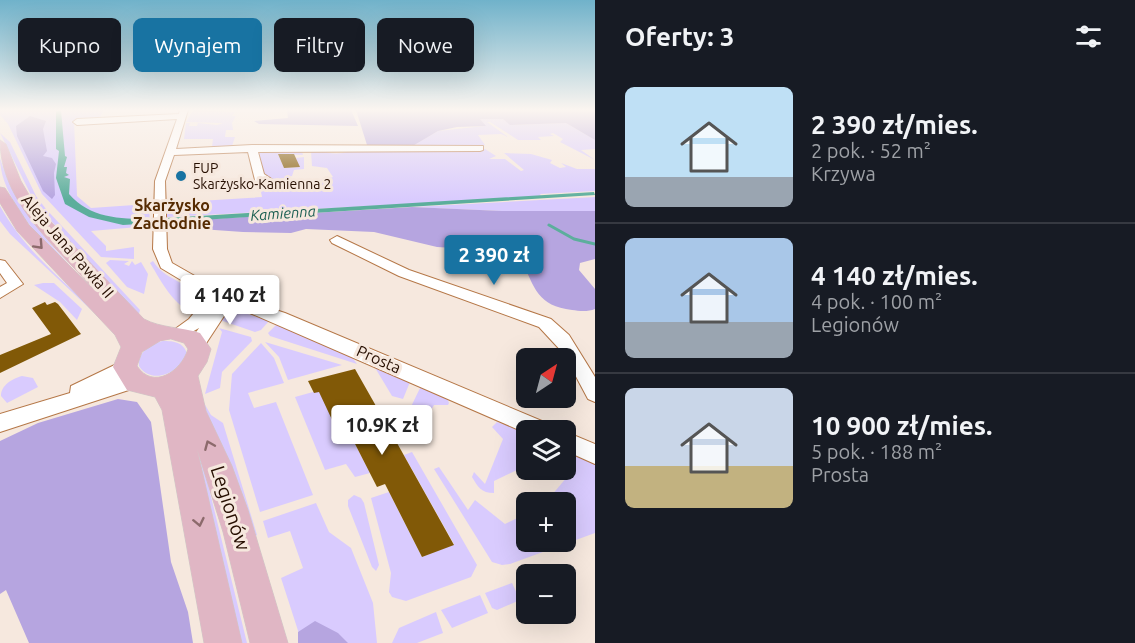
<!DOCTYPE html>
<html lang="pl">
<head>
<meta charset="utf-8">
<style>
  :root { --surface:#171b24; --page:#20242c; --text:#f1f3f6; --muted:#9ea1a6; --line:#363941; --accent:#1873a2 }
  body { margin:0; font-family:Ubuntu,sans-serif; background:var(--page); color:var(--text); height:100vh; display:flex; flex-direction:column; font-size:22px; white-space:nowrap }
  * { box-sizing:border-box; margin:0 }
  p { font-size:20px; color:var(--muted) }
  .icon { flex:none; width:33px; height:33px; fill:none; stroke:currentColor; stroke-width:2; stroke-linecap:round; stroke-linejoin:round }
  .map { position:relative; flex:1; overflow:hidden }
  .drawer { display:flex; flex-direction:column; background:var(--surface); width:540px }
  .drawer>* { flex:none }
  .banner { position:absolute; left:18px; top:18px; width:486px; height:54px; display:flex; gap:12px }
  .needle { width:39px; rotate:36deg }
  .controls { position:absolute; left:516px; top:348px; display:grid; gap:12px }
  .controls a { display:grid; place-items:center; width:60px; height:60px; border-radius:9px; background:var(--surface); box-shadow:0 6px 24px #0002; font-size:30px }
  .price { position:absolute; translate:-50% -51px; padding:0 14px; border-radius:6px; background:#fff; color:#222; font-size:20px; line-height:39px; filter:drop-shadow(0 2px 3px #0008) }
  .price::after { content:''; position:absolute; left:50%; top:36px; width:18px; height:14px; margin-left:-9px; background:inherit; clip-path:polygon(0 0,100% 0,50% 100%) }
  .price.current { background:var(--accent); color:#fff }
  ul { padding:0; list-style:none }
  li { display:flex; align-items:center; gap:18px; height:150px; padding:0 30px }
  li+li { border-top:2px solid var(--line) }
  li span { display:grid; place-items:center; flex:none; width:168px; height:120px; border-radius:9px; color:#555 }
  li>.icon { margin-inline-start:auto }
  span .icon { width:72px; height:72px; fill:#fffc; stroke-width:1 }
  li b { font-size:26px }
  h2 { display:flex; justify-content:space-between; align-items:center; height:72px; padding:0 30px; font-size:26px }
  .tag { padding:0 21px; border-radius:9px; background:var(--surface); box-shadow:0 6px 24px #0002; font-size:21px; line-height:54px }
  .tag.current { background:var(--accent); color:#fff }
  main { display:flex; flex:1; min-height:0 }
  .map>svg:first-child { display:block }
</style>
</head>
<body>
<main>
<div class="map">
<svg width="595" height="643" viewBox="0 0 595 643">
  <rect width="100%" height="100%" fill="#f6e8de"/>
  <path fill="#d9cbfe" d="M0,110H104L98,120L74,121L77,196L91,208L149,204L150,226L91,231L106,246V251L134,247V259L101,257L42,194L8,124L0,115Z
    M193,110L235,112L232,116H236L232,123L233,130H226L225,137H235L232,146L212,147L213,139H184L186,123H190L189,126H197L198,123L217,125L223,123L186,122Z
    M479,119H503L511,125L566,123L595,140V149L581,150L595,160L560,142L563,139L553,133L550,134L554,136L538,137L541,140H518L490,122H487L508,137L501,134L478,135L485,145L479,147H411L438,131L485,126Z
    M0,133L10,142L36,196L46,209L140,310L138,317L35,203Z
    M320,149C328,155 344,155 352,149H485L496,156L489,159H505L521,171L524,170L504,153L531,154L552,160L550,163L560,168L566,167L561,163L577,169H595V191L540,194L542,197L167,217V203L262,197L260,187L275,186L261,170L258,151L302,152L303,155L278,154L284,168L299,167L296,158L304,157V169L294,170L292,176L288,177L289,179L304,184L333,177L327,168L312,166L311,151Z
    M0,158C21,225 80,274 126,324C87,285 0,214 0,158Z
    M595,197V211H502L412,207Z
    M0,206C24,250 66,284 102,316V320L10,234L0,221Z
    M110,260L129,261L124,264L129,266L132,261L135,265L141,262L148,274L144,294L127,287L106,263Z
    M153,261C164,280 189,281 199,300L196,315C172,304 163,284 150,263Z
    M43,283H54L82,309L77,320L60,302L34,285Z
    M242,312L269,321L261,330L255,332L220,320L231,313Z
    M277,324L351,356L357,364L270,336L268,333Z
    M219,328L251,337L252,341L222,372L220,388L205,394L222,332Z
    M163,341C173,341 184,342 187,354C181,372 152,386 139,366C138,352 150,344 163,341Z
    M265,342L342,365L288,380L279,357Z
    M261,343L274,358L284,383L248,393L254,408L276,402L313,495L260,512L229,410L232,374Z
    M374,366L410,382L403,399L392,396Z
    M22,376L33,378L38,387L7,403L1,396C1,385 12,379 22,376Z
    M421,386L446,396L449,403L448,405H434L424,422L407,415Z
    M313,392H319L352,438L370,473L355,477L346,464L325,470L295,397Z
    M204,403L211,415L223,423L257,535L255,536L200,405Z
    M186,413L201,456L247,643H240Z
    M497,422L526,432V460L517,470L494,481V493C481,493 478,487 472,477L474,472L485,484L503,439L492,427Z
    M566,451L595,461V533L510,564L502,565L492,562L434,469L439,467L468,510L475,500L505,524L526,514V542H566V502H546L567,477L571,464L566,463Z
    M412,452L477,565L471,577L406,601L392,597L389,592L391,573L371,498L389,492L422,557L454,544L404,455Z
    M354,495L361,498L364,503L379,565L376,571L372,567L348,506V500Z
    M316,503L329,532L351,548L373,603L377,643H302L281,578L303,568L290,531L268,538L263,521Z
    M512,583L520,600L497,610L492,608L485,593Z
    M480,595L488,613L452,628L441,610Z
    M436,612L443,633L417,643H392L399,628Z"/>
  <path fill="#b6a5e0" d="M287,110H351L358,126L259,124L254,121L288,118Z
    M356,110H595V140L566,123L510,125L503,119H480L486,126L457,127L438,131L411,147L370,146L367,145Z
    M30,116L46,121L43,129L47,151L43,156L52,158L56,164L54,173L55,195L52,199L43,191L17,136L16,126Z
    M412,207L502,211H595V259L580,263L579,270L595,289V309C588,312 579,311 572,310C538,306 534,288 522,260L487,250L437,247L374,232L306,229L291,233L243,232L172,227L174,224L194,220Z
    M118,399L137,402L151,422L171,562L188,612L193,643H29L6,590L0,594V441L38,423Z
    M315,621L338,633L348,643H298V632Z"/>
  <path fill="#5cae9c" d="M56,110H61L65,156L67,157L64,167H67L66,173L69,175L64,177L70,179L69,194C90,218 119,219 150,219L594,192L595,195L123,225L89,217L65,204L56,178L59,151L56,149Z"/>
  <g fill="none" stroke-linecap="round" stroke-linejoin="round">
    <path stroke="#5cae9c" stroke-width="3" d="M549,225L574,239L595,244"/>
  </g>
  <path fill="#815907" d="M278,154H294L300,167L284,168Z
    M45,302L47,305L55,302L58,304L81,334L0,373V355L51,334L32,308Z
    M355,369L397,443L454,545L422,557L385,484L377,487L352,438L342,441L319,392L314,393L308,381Z"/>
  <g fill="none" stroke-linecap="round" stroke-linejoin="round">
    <defs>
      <path id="minor" d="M180,110H188L176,149L252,145L483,146V150L480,151L258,152L264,174L276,182L261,187L256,184L248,152L174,155L165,181L167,249L172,263L207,283L216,297L245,300L285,313L549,424L552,430H526V433L243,310L223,308L224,316L203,348H191L188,344L199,328L185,336H173L171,332L189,319L203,302L196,289L161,268L153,249L155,181L177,119L77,125L73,122L77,119L179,114Z
        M337,236L409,270L551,319L569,335L595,377V402L588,399L564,354L539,327L399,276L332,243L330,240Z
        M0,260L5,261L23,284L0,298V287L7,283L0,273Z
        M125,360L131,362L134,367L131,372L119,378L134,374L141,376L143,381L141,386L0,432V414L70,393L71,386Z
        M566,432L595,444V464L566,451Z"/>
      <path id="major" d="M0,140L6,144L21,181L35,205L144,319C161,328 181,327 200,333L211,349L207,362L198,376L206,411L232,466L248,510L288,643H250L223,532L197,449L242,643H204L162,410L155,397L127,390L113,367L121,347L115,335L17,231L0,203V187L5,188L29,225L96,292C58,248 0,203 0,140ZM171,339L184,343L188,349C181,372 153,390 137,366L142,352L160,341Z"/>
    </defs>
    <use href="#minor" stroke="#b57747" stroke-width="2"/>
    <use href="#major" stroke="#cfcac7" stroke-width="1"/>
    <use href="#minor" fill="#fff" fill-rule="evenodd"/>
    <use href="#major" fill="#e0b6c4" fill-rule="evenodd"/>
  </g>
  <defs><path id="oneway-chevron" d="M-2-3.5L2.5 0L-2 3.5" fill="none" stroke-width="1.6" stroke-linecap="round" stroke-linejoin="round" transform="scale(1.5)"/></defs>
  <g stroke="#8c6a6c">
    <use href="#oneway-chevron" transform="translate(39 245) rotate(47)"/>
    <use href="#oneway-chevron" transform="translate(209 445) rotate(-113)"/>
    <use href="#oneway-chevron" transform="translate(199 522) rotate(78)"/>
  </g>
  <linearGradient id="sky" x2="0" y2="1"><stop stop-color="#70b2ca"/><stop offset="0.55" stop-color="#fbf5f0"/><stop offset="1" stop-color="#fbf5f0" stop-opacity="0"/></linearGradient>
  <rect width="595" height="200" fill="url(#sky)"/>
  <circle fill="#1873a2" stroke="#f6e8de" stroke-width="2" cx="181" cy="176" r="6"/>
  <g text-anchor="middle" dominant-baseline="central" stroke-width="6" stroke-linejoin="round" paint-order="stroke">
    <g font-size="14" fill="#260e00" stroke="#f6e8de" text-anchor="start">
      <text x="193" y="168">FUP<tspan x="193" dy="16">Skarżysko-Kamienna 2</tspan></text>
    </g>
    <g font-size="15" font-style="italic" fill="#1e6053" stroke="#f6e8de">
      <text transform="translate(283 213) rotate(-4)">Kamienna</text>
    </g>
    <g font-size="16" font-weight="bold" fill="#562b02" stroke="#f6e8de">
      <text x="172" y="205">Skarżysko<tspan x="172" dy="18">Zachodnie</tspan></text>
    </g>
    <g font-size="16" fill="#260e00" stroke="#f6e8de">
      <text transform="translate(68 246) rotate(49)">Aleja Jana Pawła II</text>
      <text transform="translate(379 359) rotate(24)">Prosta</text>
    </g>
    <g font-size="20" fill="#260e00" stroke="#f6e8de">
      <text transform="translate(231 508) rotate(72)">Legionów</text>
    </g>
  </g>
</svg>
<div class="controls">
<a><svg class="needle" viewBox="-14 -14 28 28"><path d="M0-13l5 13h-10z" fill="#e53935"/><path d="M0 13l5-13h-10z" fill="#9ea1a6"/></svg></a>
<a><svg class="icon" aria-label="layers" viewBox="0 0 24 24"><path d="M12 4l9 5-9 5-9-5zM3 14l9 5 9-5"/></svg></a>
<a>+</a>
<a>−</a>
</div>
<b class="price current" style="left:494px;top:286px">2 390 zł</b>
<b class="price" style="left:230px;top:326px">4 140 zł</b>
<b class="price" style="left:382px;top:456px">10.9K zł</b>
<div class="banner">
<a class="tag">Kupno</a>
<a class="tag current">Wynajem</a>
<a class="tag">Filtry</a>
<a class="tag">Nowe</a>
</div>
</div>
<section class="drawer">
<h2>Oferty: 3<svg class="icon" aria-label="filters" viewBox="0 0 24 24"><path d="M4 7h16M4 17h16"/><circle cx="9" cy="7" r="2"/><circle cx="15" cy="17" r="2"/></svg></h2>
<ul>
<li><span style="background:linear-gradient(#bfe0f5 75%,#9aa5b1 0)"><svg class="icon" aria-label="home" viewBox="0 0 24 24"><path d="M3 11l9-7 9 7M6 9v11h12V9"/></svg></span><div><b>2 390 zł/mies.</b><p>2 pok. · 52 m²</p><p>Krzywa</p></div></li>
<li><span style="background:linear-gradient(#a9c7e8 70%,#9aa5b1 0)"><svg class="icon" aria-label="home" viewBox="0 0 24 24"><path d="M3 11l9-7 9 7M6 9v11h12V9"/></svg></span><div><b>4 140 zł/mies.</b><p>4 pok. · 100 m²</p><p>Legionów</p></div></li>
<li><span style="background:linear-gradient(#c9d6e8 65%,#c2b280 0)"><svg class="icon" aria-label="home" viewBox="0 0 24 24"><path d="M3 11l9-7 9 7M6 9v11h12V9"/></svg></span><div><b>10 900 zł/mies.</b><p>5 pok. · 188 m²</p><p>Prosta</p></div></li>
</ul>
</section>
</main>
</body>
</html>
